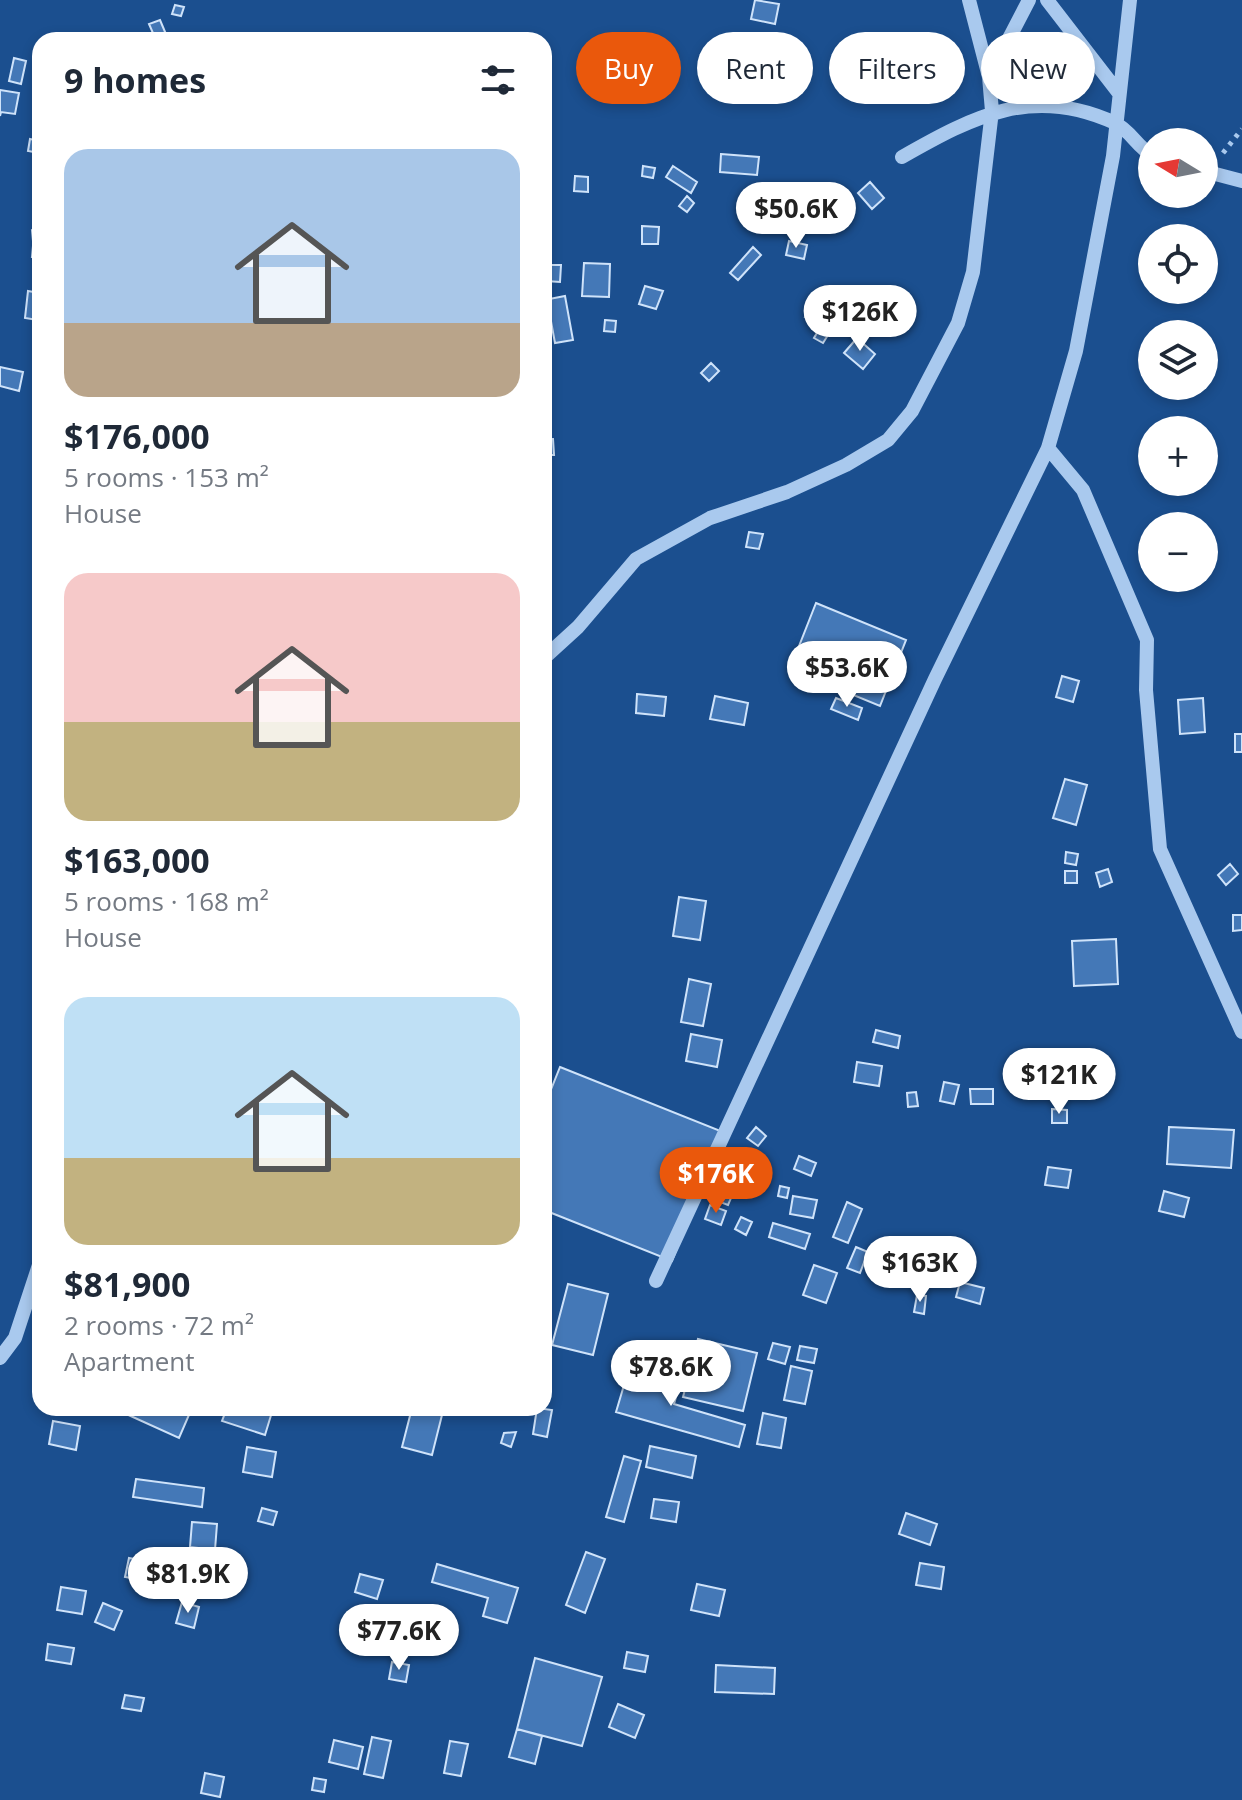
<!DOCTYPE html>
<html lang="en">
<head>
<meta charset="utf-8">
<style>
  :root { --surface:#fff; --page:#f6f6f7; --text:#1f2937; --muted:#747a83; --accent:#ea580c }
  body { margin:0; font-family:"Open Sans",sans-serif; background:var(--page); color:var(--text); height:100vh; display:flex; flex-direction:column; font-size:30px; white-space:nowrap }
  * { box-sizing:border-box; margin:0 }
  p { font-size:26px; color:var(--muted) }
  .icon { flex:none; width:44px; height:44px; fill:none; stroke:currentColor; stroke-width:2; stroke-linecap:round; stroke-linejoin:round }
  .map { position:relative; flex:1; overflow:hidden }
  .side { position:absolute; left:32px; top:32px; width:520px; height:1384px; display:flex; flex-direction:column; background:var(--surface); border-radius:24px; box-shadow:0 4px 12px #0003 }
  .side>* { flex:none }
  .guide { position:absolute; left:576px; top:32px; width:546px; height:72px; display:flex; gap:16px }
  .needle { width:52px; rotate:280deg }
  .controls { position:absolute; left:1138px; top:128px; display:grid; gap:16px }
  .controls a { display:grid; place-items:center; width:80px; height:80px; border-radius:50%; background:var(--surface); box-shadow:0 4px 12px #0003; font-size:40px }
  .price { position:absolute; translate:-50% -68px; padding:0 18px; border-radius:28px; background:#fff; color:#222; font-size:26px; line-height:52px; filter:drop-shadow(0 2px 4px #0008) }
  .price::after { content:''; position:absolute; left:50%; top:48px; width:24px; height:18px; margin-left:-12px; background:inherit; clip-path:polygon(0 0,100% 0,50% 100%) }
  .price.selected { background:var(--accent); color:#fff }
  ul { padding:0; list-style:none }
  li { display:grid; align-content:center; gap:16px; height:424px; padding:0 32px }
  li span { display:grid; place-items:center; height:248px; border-radius:24px; color:#555 }
  li>.icon { margin-inline-start:auto }
  span .icon { width:144px; height:144px; fill:#fffc; stroke-width:1 }
  li b { font-size:34px }
  h2 { display:flex; justify-content:space-between; align-items:center; height:96px; padding:0 32px; font-size:34px }
  .chip { padding:0 28px; border-radius:36px; background:var(--surface); box-shadow:0 4px 12px #0003; font-size:28px; line-height:72px }
  .chip.selected { background:var(--accent); color:#fff }
  .map>svg:first-child { display:block }
</style>
</head>
<body>
<div class="map">
<svg width="1242" height="1800" viewBox="0 0 1242 1800">
  <rect width="100%" height="100%" fill="#1b4f8f"/>
  <path fill="#4478b7" stroke="#cfe3fa" stroke-width="2" d="M755,0L779,4L775,24L751,19Z
    M175,5L184,7L181,16L172,14Z
    M160,20L168,39L165,40H156L149,24Z
    M14,58L26,61L21,84L9,81Z
    M0,90L19,93L15,114L1,112L0,116Z
    M30,139L40,141V153L28,151Z
    M721,154L759,157L757,175L720,172Z
    M643,166L655,168L653,178L642,176Z
    M673,166L697,182L691,193L666,177Z
    M575,176L588,177V192L574,191Z
    M870,182L884,198L872,209L858,193Z
    M687,196L694,203L687,212L679,206Z
    M642,226L659,227L658,244H642Z
    M40,229V241H33L32,230Z
    M789,241L807,245L804,259L786,255Z
    M33,246L40,247V257H32Z
    M753,247L761,255L738,280L730,273Z
    M584,263L610,264L609,297L582,296Z
    M547,265H561L560,282L546,281Z
    M645,286L663,291L656,309L639,304Z
    M28,291L40,293L38,320L25,318Z
    M565,296L573,340L555,343L550,316L544,317V300Z
    M812,305L824,311L817,323L805,317Z
    M826,318L835,324L823,343L814,338Z
    M605,320L616,321L615,332L604,331Z
    M857,338L875,354L863,369L844,353Z
    M711,363L719,371L709,381L701,373Z
    M0,367L23,372L19,391L0,386Z
    M544,439H553L554,455H544Z
    M749,532L763,534L759,549L746,547Z
    M816,603L906,640L880,706L790,669Z
    M1062,676L1079,681L1073,702L1056,697Z
    M637,694L666,697L664,716L636,713Z
    M715,696L748,703L744,725L710,719Z
    M836,698L862,708L858,720L831,709Z
    M1203,698L1205,732L1180,734L1178,700Z
    M1235,734H1242V752H1235Z
    M1065,779L1087,785L1076,825L1053,818Z
    M1066,852L1078,854L1076,865L1065,863Z
    M1230,864L1238,874L1226,885L1218,875Z
    M1108,869L1112,882L1100,887L1096,873Z
    M1065,871H1077V883H1065Z
    M679,897L706,901L700,940L673,936Z
    M1233,915H1242V930L1233,931Z
    M1116,939L1118,984L1074,986L1072,941Z
    M689,979L711,984L703,1026L681,1022Z
    M876,1030L900,1036L898,1048L873,1042Z
    M691,1034L722,1040L717,1067L686,1061Z
    M857,1062L882,1066L879,1086L854,1082Z
    M1040,1065L1042,1077L1021,1081L1018,1070Z
    M560,1067L723,1132L672,1261L544,1210V1107Z
    M944,1082L959,1085L954,1104L940,1101Z
    M970,1089H993V1104H971Z
    M916,1092L918,1106L908,1107L907,1093Z
    M1052,1109L1067,1110V1123H1052Z
    M756,1127L766,1136L758,1146L747,1138Z
    M1169,1127L1234,1130L1231,1168L1167,1164Z
    M799,1156L816,1163L811,1176L794,1169Z
    M1048,1167L1071,1170L1068,1188L1045,1185Z
    M724,1171L740,1177L728,1205L712,1199Z
    M780,1186L789,1188L787,1198L778,1196Z
    M1164,1191L1189,1198L1184,1217L1159,1211Z
    M793,1196L817,1200L813,1218L790,1214Z
    M847,1202L862,1209L848,1243L833,1237Z
    M710,1205L726,1211L721,1225L705,1219Z
    M741,1217L752,1222L746,1235L735,1229Z
    M773,1223L810,1234L805,1249L769,1237Z
    M856,1247L868,1252L860,1273L847,1268Z
    M918,1257L947,1264L943,1279L914,1272Z
    M814,1265L837,1273L826,1303L803,1295Z
    M960,1282L984,1288L980,1304L956,1297Z
    M568,1284L608,1294L593,1355L552,1345Z
    M917,1295L926,1296L924,1314L914,1312Z
    M698,1339L757,1353L743,1411L683,1397Z
    M773,1343L790,1347L785,1364L768,1359Z
    M800,1346L817,1349L814,1363L797,1360Z
    M630,1365L681,1380L674,1404L745,1425L739,1447L616,1412Z
    M791,1366L812,1371L805,1404L784,1400Z
    M113,1408H192L179,1438Z
    M227,1408H260L272,1412L265,1435L222,1421Z
    M412,1408L442,1415L432,1455L402,1447Z
    M537,1408L552,1410L547,1437L533,1434Z
    M763,1413L786,1418L781,1448L757,1444Z
    M53,1421L80,1426L76,1450L49,1444Z
    M516,1432L511,1447L501,1443L504,1433Z
    M650,1446L696,1456L692,1478L646,1467Z
    M247,1447L276,1452L272,1477L243,1472Z
    M624,1456L641,1461L624,1522L606,1517Z
    M136,1479L204,1488L202,1507L133,1497Z
    M654,1499L679,1502L676,1522L651,1518Z
    M262,1508L277,1512L273,1525L258,1521Z
    M906,1513L937,1524L930,1545L899,1534Z
    M192,1522L217,1524L215,1550L190,1547Z
    M586,1552L605,1559L585,1613L566,1605Z
    M129,1558L152,1562L148,1581L125,1577Z
    M920,1563L944,1567L941,1589L916,1585Z
    M437,1564L518,1588L507,1623L483,1616L488,1598L432,1582Z
    M360,1574L383,1580L377,1599L355,1592Z
    M697,1584L725,1590L719,1616L691,1610Z
    M61,1587L86,1591L82,1614L57,1610Z
    M182,1602L199,1607L194,1628L176,1623Z
    M103,1603L122,1611L114,1630L95,1622Z
    M48,1644L74,1648L71,1664L46,1660Z
    M627,1652L648,1656L645,1672L624,1668Z
    M535,1658L602,1677L582,1746L517,1729Z
    M392,1662L409,1665L406,1682L389,1679Z
    M716,1665L775,1668L774,1694L715,1692Z
    M125,1695L144,1698L141,1711L122,1708Z
    M618,1704L644,1715L635,1738L609,1727Z
    M517,1729L542,1736L535,1764L509,1757Z
    M372,1737L391,1741L383,1778L364,1774Z
    M334,1740L363,1747L358,1769L329,1762Z
    M450,1741L468,1744L461,1776L444,1773Z
    M205,1773L224,1777L220,1797L201,1793Z
    M314,1778L326,1780L324,1792L312,1790Z"/>
  <g fill="none" stroke-linecap="round" stroke-linejoin="round">
    <path stroke="#a9c9ee" stroke-width="5" stroke-dasharray="4 6" stroke-linecap="butt" d="M1223,153L1242,129"/>
    <path stroke="#a9c9ee" stroke-width="14" d="M1047,0L1118,92
      M989,77L1029,0
      M902,157C974,116 1033,85 1115,123C1130,130 1138,148 1152,155
      M1204,171L1242,181
      M1048,448L1083,490L1147,640L1146,690L1160,849L1242,1032
      M544,658L578,627L636,559L710,518L787,492L846,465L888,440L912,411L958,323L973,272L992,111L989,77L969,0
      M656,1281L935,679L1048,448L1076,351L1113,156L1130,0
      M0,1358L15,1338L40,1262"/>
  </g>
</svg>
<div class="controls">
<a><svg class="needle" viewBox="-14 -14 28 28"><path d="M0-13l5 13h-10z" fill="#e53935"/><path d="M0 13l5-13h-10z" fill="#747a83"/></svg></a>
<a><svg class="icon" aria-label="locate" viewBox="0 0 24 24"><circle cx="12" cy="12" r="6"/><path d="M12 2v4M12 18v4M2 12h4M18 12h4"/></svg></a>
<a><svg class="icon" aria-label="layers" viewBox="0 0 24 24"><path d="M12 4l9 5-9 5-9-5zM3 14l9 5 9-5"/></svg></a>
<a>+</a>
<a>−</a>
</div>
<b class="price" style="left:796px;top:250px">$50.6K</b>
<b class="price" style="left:860px;top:353px">$126K</b>
<b class="price" style="left:847px;top:709px">$53.6K</b>
<b class="price" style="left:1059px;top:1116px">$121K</b>
<b class="price selected" style="left:716px;top:1215px">$176K</b>
<b class="price" style="left:920px;top:1304px">$163K</b>
<b class="price" style="left:671px;top:1408px">$78.6K</b>
<b class="price" style="left:188px;top:1615px">$81.9K</b>
<b class="price" style="left:399px;top:1672px">$77.6K</b>
<div class="guide">
<a class="chip selected">Buy</a>
<a class="chip">Rent</a>
<a class="chip">Filters</a>
<a class="chip">New</a>
</div>
<section class="side">
<h2>9 homes<svg class="icon" aria-label="filters" viewBox="0 0 24 24"><path d="M4 7h16M4 17h16"/><circle cx="9" cy="7" r="2"/><circle cx="15" cy="17" r="2"/></svg></h2>
<ul>
<li><span style="background:linear-gradient(#a9c7e8 70%,#b9a48a 0)"><svg class="icon" aria-label="home" viewBox="0 0 24 24"><path d="M3 11l9-7 9 7M6 9v11h12V9"/></svg></span><div><b>$176,000</b><p>5 rooms · 153 m²</p><p>House</p></div></li>
<li><span style="background:linear-gradient(#f6c9c9 60%,#c2b280 0)"><svg class="icon" aria-label="home" viewBox="0 0 24 24"><path d="M3 11l9-7 9 7M6 9v11h12V9"/></svg></span><div><b>$163,000</b><p>5 rooms · 168 m²</p><p>House</p></div></li>
<li><span style="background:linear-gradient(#bfe0f5 65%,#c2b280 0)"><svg class="icon" aria-label="home" viewBox="0 0 24 24"><path d="M3 11l9-7 9 7M6 9v11h12V9"/></svg></span><div><b>$81,900</b><p>2 rooms · 72 m²</p><p>Apartment</p></div></li>
</ul>
</section>
</div>
</body>
</html>
